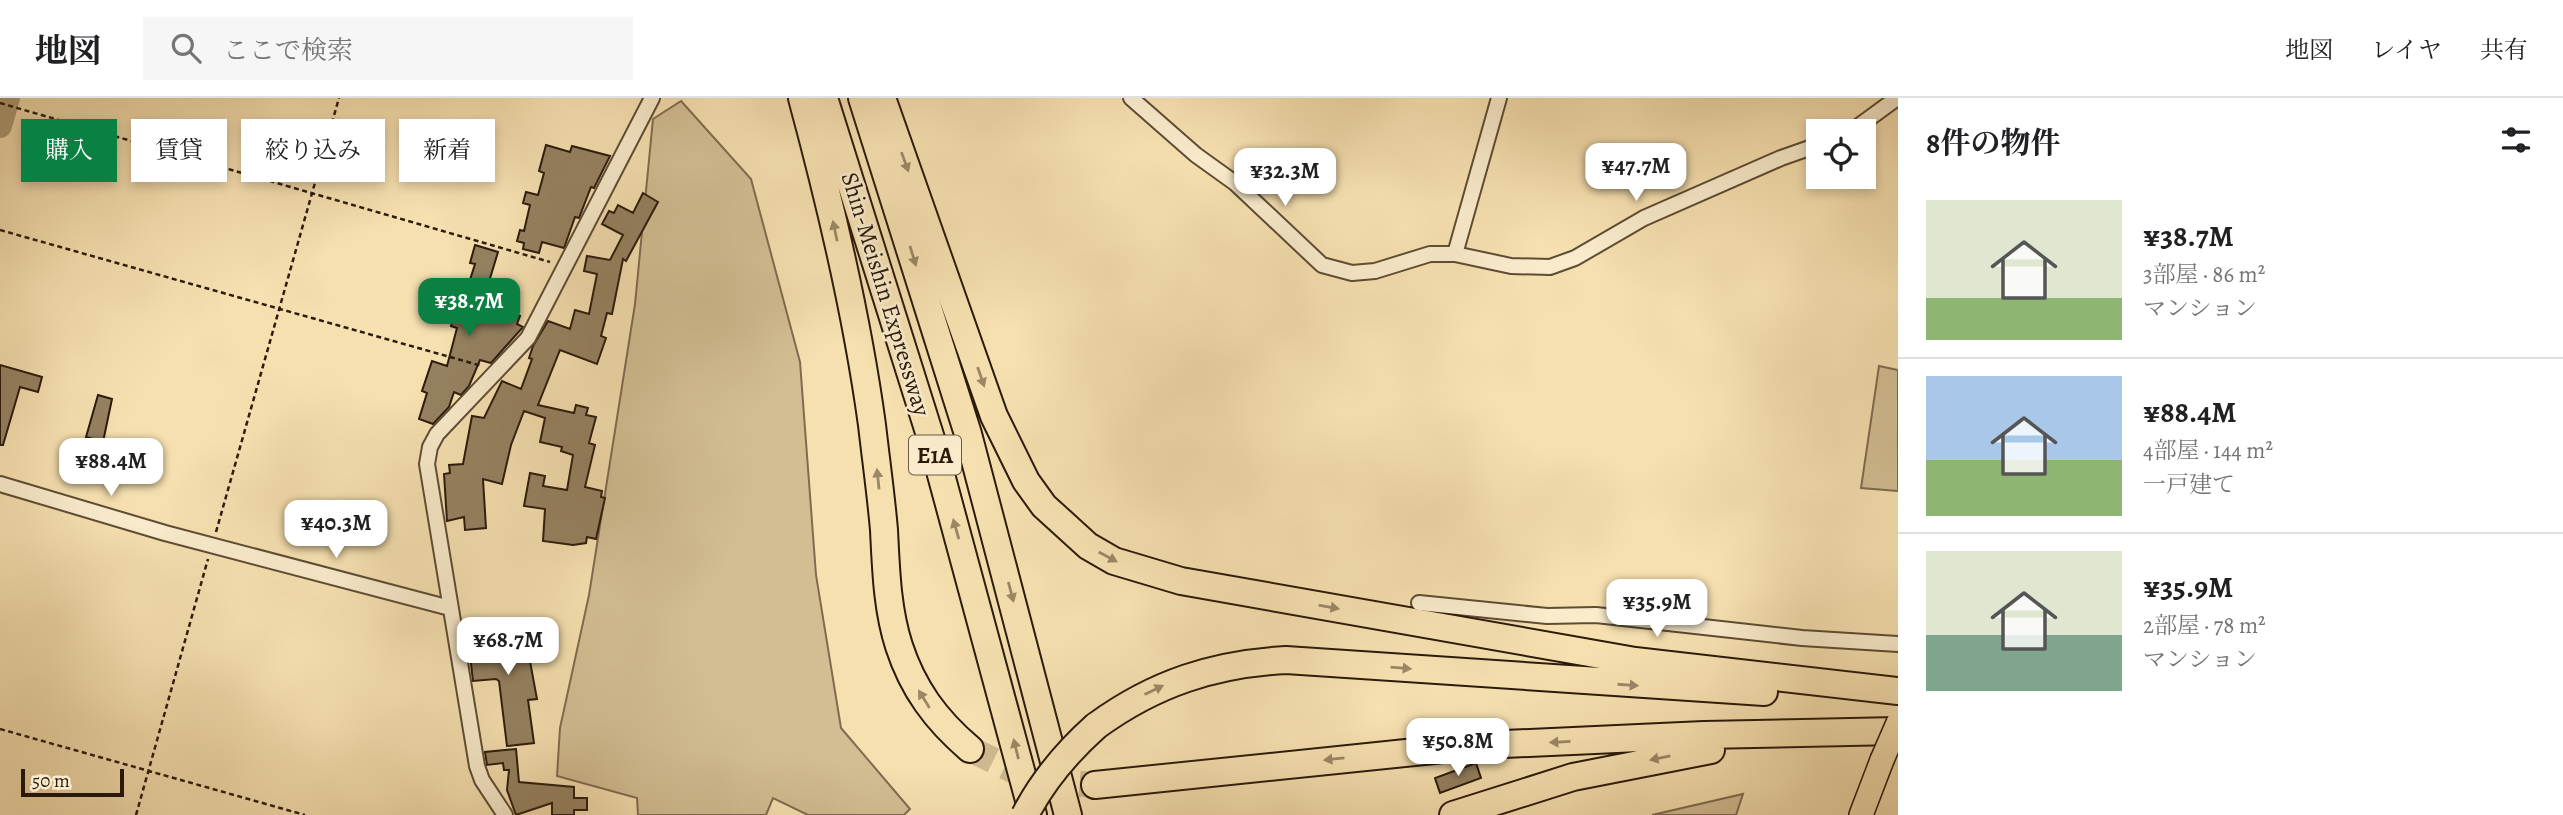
<!DOCTYPE html>
<html lang="ja">
<head>
<meta charset="utf-8">
<style>
  :root { --surface:#fff; --page:#f6f6f6; --text:#202124; --muted:#757577; --line:#e0e0e0; --accent:#0b8043 }
  body { margin:0; font-family:Alegreya,"Noto Serif JP",serif; background:var(--page); color:var(--text); height:100vh; display:flex; flex-direction:column; font-size:26px; white-space:nowrap }
  * { box-sizing:border-box; margin:0 }
  p { font-size:23px; color:var(--muted) }
  .icon { flex:none; width:38px; height:38px; fill:none; stroke:currentColor; stroke-width:2; stroke-linecap:round; stroke-linejoin:round }
  .map { position:relative; flex:1; overflow:hidden }
  .details { display:flex; flex-direction:column; background:var(--surface); width:665px }
  .details>* { flex:none }
  .guide { position:absolute; left:21px; top:21px; width:665px; height:63px; display:flex; gap:14px }
  .controls { position:absolute; left:1806px; top:21px; display:grid; gap:14px }
  .controls a { display:grid; place-items:center; width:70px; height:70px; border-radius:0px; background:var(--surface); box-shadow:0 4px 10px #0003; font-size:35px }
  .scale { position:absolute; left:21px; bottom:18px; width:103px; box-sizing:border-box; padding-left:7px; border:4px solid #2b1a0b; border-top:0; font-size:19px; line-height:24px; white-space:nowrap; color:#2b1a0b; -webkit-text-stroke:5px #f9ebcc; paint-order:stroke }
  .price { position:absolute; translate:-50% -60px; padding:0 16px; border-radius:14px; background:#fff; color:#222; font-size:23px; line-height:46px; filter:drop-shadow(0 2px 4px #0008) }
  .price::after { content:''; position:absolute; left:50%; top:42px; width:21px; height:16px; margin-left:-10px; background:inherit; clip-path:polygon(0 0,100% 0,50% 100%) }
  .price.active { background:var(--accent); color:#fff }
  ul { padding:0; list-style:none }
  li { display:flex; align-items:center; gap:21px; height:175px; padding:0 28px }
  li+li { border-top:2px solid var(--line) }
  li span { display:grid; place-items:center; flex:none; width:196px; height:140px; border-radius:0px; color:#555 }
  li>.icon { margin-inline-start:auto }
  span .icon { width:84px; height:84px; fill:#fffc; stroke-width:1 }
  li b { font-size:30px }
  h2 { display:flex; justify-content:space-between; align-items:center; height:84px; padding:0 28px; font-size:30px }
  .pill { padding:0 24px; border-radius:0px; background:var(--surface); box-shadow:0 4px 10px #0003; font-size:24px; line-height:63px }
  .pill.active { background:var(--accent); color:#fff }
  header { display:flex; align-items:center; gap:42px; box-sizing:border-box; height:98px; padding:0 35px; background:var(--surface); border-bottom:2px solid var(--line) }
  header strong { font-size:33px }
  nav { display:flex; gap:38px; margin-inline-start:auto; font-size:24px }
  .search { width:490px; height:63px; background:var(--page); display:flex; align-items:center; gap:18px; box-sizing:border-box; padding:0 24px; border-radius:0px; color:var(--muted); font-size:26px }
  main { display:flex; flex:1; min-height:0 }
  .map>svg:first-child { display:block }
</style>
</head>
<body>
<header>
<strong>地図</strong>
<div class="search"><svg class="icon" aria-label="search" viewBox="0 0 24 24"><circle cx="10" cy="10" r="6"/><path d="M15 15l6 6"/></svg>ここで検索</div>
<nav><a>地図</a><a>レイヤ</a><a>共有</a></nav>
</header>
<main>
<div class="map">
<svg width="1898" height="717" viewBox="0 0 1898 717">
  <rect width="100%" height="100%" fill="#f6e0b0"/>
  <filter id="stains"><feTurbulence type="fractalNoise" baseFrequency=".00286" numOctaves="4"/><feColorMatrix values="0 0 0 0 .2 0 0 0 0 .09 0 0 0 0 .02 0 0 0 .5 -.17"/></filter>
  <radialGradient id="worn" r=".72"><stop offset=".6" stop-color="#630" stop-opacity="0"/><stop offset="1" stop-color="#630" stop-opacity=".3"/></radialGradient>
  <path fill="#d3be94" stroke="#7f6c50" stroke-width="2" d="M681,3L751,81L800,264L816,477L841,630L910,711L904,717H808L773,700L766,717H638L637,700L557,678L560,630L589,497L635,206L653,21Z
    M1879,268L1898,272V393L1861,390Z
    M1743,696L1736,717H1652Z"/>
  <g fill="none" stroke-linecap="round" stroke-linejoin="round">
    <path stroke="#b19d78" stroke-width="24" d="M0,28L8,0"/>
  </g>
  <path fill="#958161" stroke="#2b1a0b" stroke-width="2" d="M546,47L570,54L572,48L610,58L594,90L591,89L579,120L575,119L564,150L542,144L539,155L523,151L524,145L517,143L520,132L524,133L530,107L523,105L526,94L538,97L544,75L539,73Z
    M643,95L658,104L626,163L623,161L612,216L607,215L601,238L606,240L597,266L560,252L538,307L574,315L576,307L588,310L586,317L596,319L589,345L595,347L585,389L602,393L601,399L605,400L596,441L587,439L586,445L573,447L543,443L545,411L524,408L530,375L545,378L543,388L567,392L573,357L561,353L562,349L540,344L545,320L524,313L511,347L502,386L483,381L486,430L465,432L464,419L447,423L444,376L450,375L449,367L463,366L472,318L484,320L502,283L521,291L532,261L529,260L533,248L548,223L570,231L575,212L589,216L597,176L584,173L587,158L610,162L623,137L602,126L609,113L614,115L618,107L633,115Z
    M475,147L498,154L482,207L520,218L517,226L523,229L491,265L480,262L469,288L461,297L454,294L449,309L433,326L419,321L427,295L422,293L432,263L447,268L457,230L451,228L459,200L451,197L455,184L468,188L475,166L470,165Z
    M0,267L42,279L38,294L20,289L3,347H0Z
    M98,297L112,301L103,344L86,339Z
    M508,522L510,534L524,531L537,601L528,602L534,645L507,648L499,583L496,581L473,583L470,557L485,556L480,527Z
    M516,651L519,684L574,689V700H587V712H574V717H552V705L516,717L507,692L509,672H504L503,665L487,667L485,654Z
    M1476,665L1481,680L1440,695L1435,680Z"/>
  <g fill="none" stroke-linecap="round" stroke-linejoin="round">
    <path stroke="#cdb88f" stroke-width="26" stroke-dasharray="26 13" stroke-linecap="butt" d="M970,651L1033,682L1095,687"/>
    <defs>
      <path id="street" d="M1131,0L1196,57L1235,85L1322,167L1352,175L1375,173L1430,156H1455L1511,168L1550,169L1575,160L1644,120L1781,60L1818,47
        M1852,33L1897,0
        M1455,156L1499,0
        M0,386L165,435L450,510
        M1419,505L1547,518L1596,517L1802,540L1898,546
        M505,717L482,682L477,668L427,366L430,349L437,336L528,240L652,0"/>
      <path id="primary" d="M1861,717L1882,662"/>
      <path id="highway" d="M802,0C831,107 857,217 872,327C876,362 881,397 884,432C886,471 887,511 899,548C913,591 936,622 970,651
        M824,0L933,347L1033,717
        M862,0L968,336L1068,717
        M882,0L994,318L1026,383L1044,408L1088,448L1114,463L1181,483L1635,563L1898,593
        M1096,628C1155,585 1214,566 1286,562L1764,594
        M1095,687L1483,647L1704,637L1898,633
        M1453,717L1573,679L1711,652"/>
    </defs>
    <use href="#street" stroke="#5e4c34" stroke-width="18"/>
    <use href="#primary" stroke="#2b1a0b" stroke-width="26"/>
    <use href="#highway" stroke="#2b1a0b" stroke-width="30"/>
    <path stroke="#2b1a0b" stroke-width="2.5" stroke-dasharray="5 3.5" stroke-linecap="butt" d="M0,5L550,164
      M0,132L482,268
      M216,434L339,0
      M0,631L305,717
      M136,717L208,461"/>
    <use href="#street" stroke="#f9ebcc" stroke-width="14"/>
    <use href="#primary" stroke="#f6e0b0" stroke-width="23"/>
    <use href="#highway" stroke="#f6e0b0" stroke-width="26"/>
    <defs>
      <path id="primary-bridge" d="M1882,662L1898,625"/>
      <path id="highway-bridge" d="M1025,717C1043,682 1067,654 1096,628"/>
    </defs>
    <use href="#primary-bridge" stroke="#2b1a0b" stroke-width="26" stroke-linecap="butt"/>
    <use href="#highway-bridge" stroke="#2b1a0b" stroke-width="30" stroke-linecap="butt"/>
    <use href="#primary-bridge" stroke="#f6e0b0" stroke-width="23"/>
    <use href="#highway-bridge" stroke="#f6e0b0" stroke-width="26"/>
  </g>
  <defs><path id="oneway-solid" d="M-6-.8H1V-3.2L6.5 0L1 3.2V.8H-6Z" transform="scale(1.75)"/></defs>
  <g fill="#9b8766">
    <use href="#oneway-solid" transform="translate(905 64) rotate(70)"/>
    <use href="#oneway-solid" transform="translate(835 133) rotate(-102)"/>
    <use href="#oneway-solid" transform="translate(913 158) rotate(73)"/>
    <use href="#oneway-solid" transform="translate(981 279) rotate(71)"/>
    <use href="#oneway-solid" transform="translate(878 381) rotate(-96)"/>
    <use href="#oneway-solid" transform="translate(956 431) rotate(-106)"/>
    <use href="#oneway-solid" transform="translate(1108 459) rotate(28)"/>
    <use href="#oneway-solid" transform="translate(1011 494) rotate(75)"/>
    <use href="#oneway-solid" transform="translate(1329 509) rotate(10)"/>
    <use href="#oneway-solid" transform="translate(1401 570) rotate(5)"/>
    <use href="#oneway-solid" transform="translate(1628 587) rotate(4)"/>
    <use href="#oneway-solid" transform="translate(1154 592) rotate(-26)"/>
    <use href="#oneway-solid" transform="translate(924 601) rotate(-122)"/>
    <use href="#oneway-solid" transform="translate(1560 644) rotate(177)"/>
    <use href="#oneway-solid" transform="translate(1016 651) rotate(-104)"/>
    <use href="#oneway-solid" transform="translate(1660 660) rotate(169)"/>
    <use href="#oneway-solid" transform="translate(1334 661) rotate(174)"/>
  </g>
  <g text-anchor="middle" dominant-baseline="central" stroke-width="5" stroke-linejoin="round" paint-order="stroke">
    <rect fill="#f9ebcc" stroke="#695945" stroke-width="2" x="909" y="337.5" width="52" height="39" rx="5"/>
    <g font-size="23" font-weight="bold" fill="#2b1a0b">
      <text x="935" y="357">E1A</text>
    </g>
    <g font-size="24" fill="#2b1a0b" stroke="#f9ebcc">
      <text transform="translate(886 196) rotate(73)">Shin-Meishin Expressway</text>
    </g>
  </g>
  <rect width="100%" height="100%" filter="url(#stains)"/>
  <rect width="100%" height="100%" fill="url(#worn)"/>
</svg>
<div class="controls">
<a><svg class="icon" aria-label="locate" viewBox="0 0 24 24"><circle cx="12" cy="12" r="6"/><path d="M12 2v4M12 18v4M2 12h4M18 12h4"/></svg></a>
</div>
<div class="scale">50 m</div>
<b class="price" style="left:1636px;top:105px">¥47.7M</b>
<b class="price" style="left:1285px;top:110px">¥32.3M</b>
<b class="price active" style="left:469px;top:240px">¥38.7M</b>
<b class="price" style="left:111px;top:400px">¥88.4M</b>
<b class="price" style="left:336px;top:462px">¥40.3M</b>
<b class="price" style="left:1657px;top:541px">¥35.9M</b>
<b class="price" style="left:508px;top:579px">¥68.7M</b>
<b class="price" style="left:1458px;top:680px">¥50.8M</b>
<div class="guide">
<a class="pill active">購入</a>
<a class="pill">賃貸</a>
<a class="pill">絞り込み</a>
<a class="pill">新着</a>
</div>
</div>
<section class="details">
<h2>8件の物件<svg class="icon" aria-label="filters" viewBox="0 0 24 24"><path d="M4 7h16M4 17h16"/><circle cx="9" cy="7" r="2"/><circle cx="15" cy="17" r="2"/></svg></h2>
<ul>
<li><span style="background:linear-gradient(#dfe7d0 70%,#8fb573 0)"><svg class="icon" aria-label="home" viewBox="0 0 24 24"><path d="M3 11l9-7 9 7M6 9v11h12V9"/></svg></span><div><b>¥38.7M</b><p>3部屋 · 86 m²</p><p>マンション</p></div></li>
<li><span style="background:linear-gradient(#a9c7e8 60%,#8fb573 0)"><svg class="icon" aria-label="home" viewBox="0 0 24 24"><path d="M3 11l9-7 9 7M6 9v11h12V9"/></svg></span><div><b>¥88.4M</b><p>4部屋 · 144 m²</p><p>一戸建て</p></div></li>
<li><span style="background:linear-gradient(#dfe7d0 60%,#7fa58c 0)"><svg class="icon" aria-label="home" viewBox="0 0 24 24"><path d="M3 11l9-7 9 7M6 9v11h12V9"/></svg></span><div><b>¥35.9M</b><p>2部屋 · 78 m²</p><p>マンション</p></div></li>
</ul>
</section>
</main>
</body>
</html>
